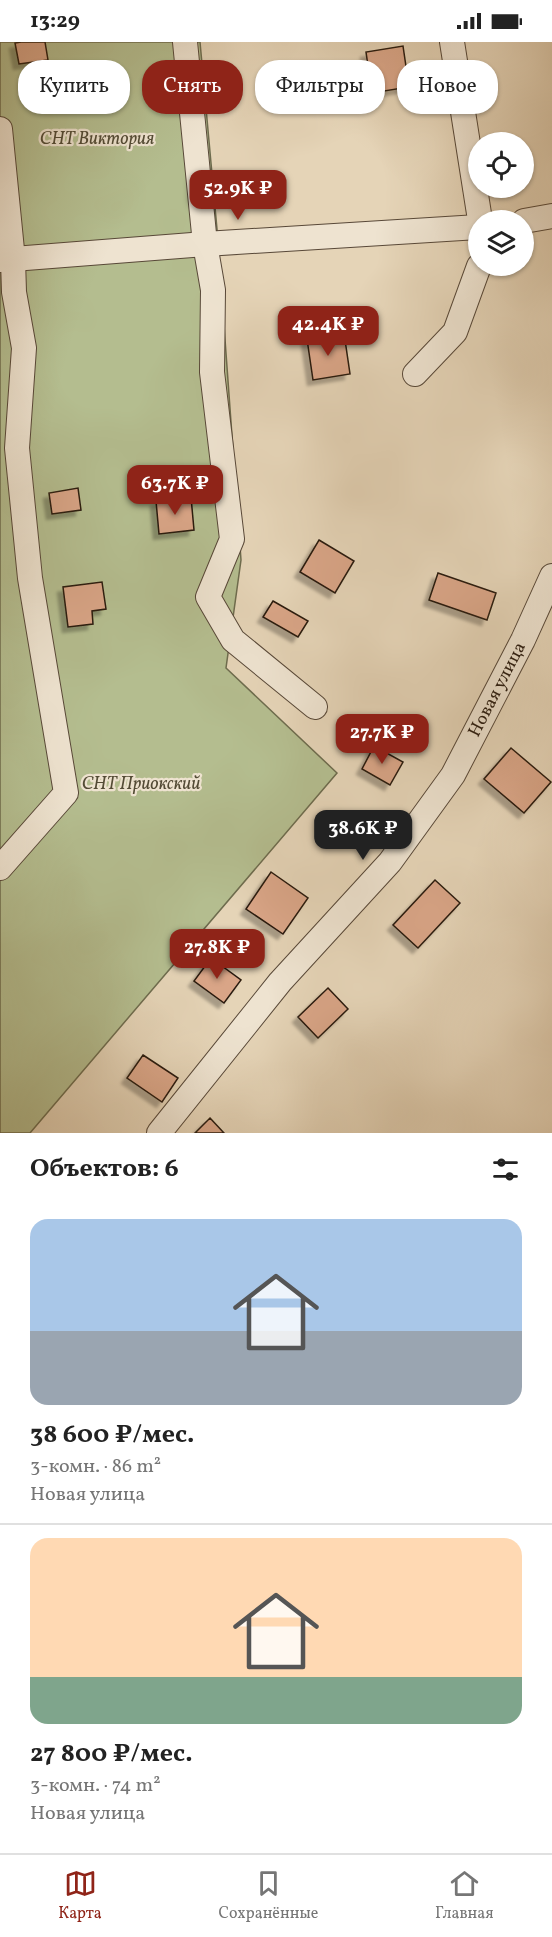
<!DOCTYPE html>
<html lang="ru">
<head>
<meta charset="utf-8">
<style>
  :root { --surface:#fff; --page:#f2f2f2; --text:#222; --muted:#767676; --line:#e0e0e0; --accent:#8f2418 }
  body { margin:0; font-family:Vollkorn,serif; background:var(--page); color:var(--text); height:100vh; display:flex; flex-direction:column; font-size:22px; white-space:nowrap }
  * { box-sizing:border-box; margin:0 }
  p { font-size:20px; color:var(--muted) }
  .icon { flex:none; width:33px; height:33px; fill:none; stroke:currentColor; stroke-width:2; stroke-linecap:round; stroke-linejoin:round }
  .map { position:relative; height:1091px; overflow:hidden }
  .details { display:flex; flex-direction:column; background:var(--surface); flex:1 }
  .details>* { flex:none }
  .top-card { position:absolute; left:18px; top:18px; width:516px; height:54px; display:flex; gap:12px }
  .tools { position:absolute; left:468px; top:90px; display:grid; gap:12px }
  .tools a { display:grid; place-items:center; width:66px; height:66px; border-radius:50%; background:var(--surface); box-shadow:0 2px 4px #0004; font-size:30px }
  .price { position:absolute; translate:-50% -51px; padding:0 14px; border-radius:12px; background:var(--accent); color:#fff; font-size:20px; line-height:39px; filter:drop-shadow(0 2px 3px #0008) }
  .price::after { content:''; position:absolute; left:50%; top:36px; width:18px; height:14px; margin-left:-9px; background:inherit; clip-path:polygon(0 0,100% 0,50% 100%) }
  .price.selected { background:#222; color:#fff }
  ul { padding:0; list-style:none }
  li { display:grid; align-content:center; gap:12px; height:318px; padding:0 30px }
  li+li { border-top:2px solid var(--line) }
  li span { display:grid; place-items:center; height:186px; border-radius:18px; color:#555 }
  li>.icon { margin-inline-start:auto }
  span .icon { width:108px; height:108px; fill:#fffc; stroke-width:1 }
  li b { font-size:26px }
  h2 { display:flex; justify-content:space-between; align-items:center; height:72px; padding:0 30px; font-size:26px }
  .chip { padding:0 21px; border-radius:24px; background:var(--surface); box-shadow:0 2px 4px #0004; font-size:21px; line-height:54px }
  .chip.selected { background:var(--accent); color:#fff }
  .status { display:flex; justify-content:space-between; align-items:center; height:42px; padding:0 30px; background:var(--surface); direction:ltr }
  .status svg { height:16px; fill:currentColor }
  .tabs { display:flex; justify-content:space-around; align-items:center; height:84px; border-top:2px solid var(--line); background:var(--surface); font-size:16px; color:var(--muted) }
  .tabs a { display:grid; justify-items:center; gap:3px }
  .tabs .selected { color:var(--accent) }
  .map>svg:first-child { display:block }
</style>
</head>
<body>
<div class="status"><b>13:29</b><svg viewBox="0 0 49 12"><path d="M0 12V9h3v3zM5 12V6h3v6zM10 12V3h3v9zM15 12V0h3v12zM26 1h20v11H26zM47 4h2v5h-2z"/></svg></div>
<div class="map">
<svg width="552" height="1091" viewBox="0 0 552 1091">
  <defs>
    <filter id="shadow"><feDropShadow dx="-5.5" dy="5.5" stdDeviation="1.5" flood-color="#0004"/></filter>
  </defs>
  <rect width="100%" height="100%" fill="#e5d4b7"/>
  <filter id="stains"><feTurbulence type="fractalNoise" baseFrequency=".00333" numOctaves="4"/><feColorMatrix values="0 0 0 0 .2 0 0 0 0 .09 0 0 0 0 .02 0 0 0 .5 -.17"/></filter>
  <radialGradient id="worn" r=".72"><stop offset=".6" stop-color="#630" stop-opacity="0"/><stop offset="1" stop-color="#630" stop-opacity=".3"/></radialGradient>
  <path fill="#b4bd8f" stroke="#6e6c4e" stroke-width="1.5" d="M0,0H200L217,187L241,518L226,626L337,731L30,1091H0Z"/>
  <path fill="#d9a587" stroke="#291a0e" stroke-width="1.5" filter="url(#shadow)" d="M21,0H45L48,18L19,22L15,1Z
    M403,4L409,45L372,51L366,10Z
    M344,291L350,332L313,338L307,297Z
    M78,446L81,468L52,472L49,451Z
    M191,455L194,488L159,492L156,459Z
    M319,498L354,519L335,551L300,530Z
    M438,531L496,551L487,578L429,558Z
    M102,540L106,567L92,569L93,582L68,585L63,545Z
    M273,559L308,579L298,595L263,575Z
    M374,704L403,720L390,743L362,727Z
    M511,706L551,740L524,771L484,737Z
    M271,830L308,856L283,892L246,867Z
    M435,838L460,861L418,906L393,883Z
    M211,916L241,938L224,961L194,939Z
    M328,946L348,967L318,996L298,975Z
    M143,1013L178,1036L162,1060L127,1036Z
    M210,1076L224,1091H195Z"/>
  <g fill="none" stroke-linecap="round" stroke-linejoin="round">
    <defs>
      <g id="minor">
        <path d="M185,0L205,202L213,248L212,330L232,497L208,555L233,598L315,665"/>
        <path d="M452,0L480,178"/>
        <path d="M0,87L13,218L14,250L24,306L17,406L30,536L66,751L0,826"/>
        <path d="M524,179L552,174"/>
        <path d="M0,218L205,202L478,185"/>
        <path d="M415,332L455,290L479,224"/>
        <path id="s1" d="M159,1091L280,940L390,820L453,733L523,598L552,534"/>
      </g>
    </defs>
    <use href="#minor" stroke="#584838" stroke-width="26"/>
    <use href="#minor" stroke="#eee3d0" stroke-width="24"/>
  </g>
  <g text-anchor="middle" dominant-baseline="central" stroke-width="4.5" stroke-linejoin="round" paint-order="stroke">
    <g font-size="18" font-style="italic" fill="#534b35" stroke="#eee3d0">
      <text x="97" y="97">СНТ Виктория</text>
      <text x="141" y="742">СНТ Приокский</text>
    </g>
    <g font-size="18" fill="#291a0e" stroke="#eee3d0">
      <text stroke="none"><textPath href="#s1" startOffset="560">Новая улица</textPath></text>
    </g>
  </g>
  <rect width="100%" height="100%" filter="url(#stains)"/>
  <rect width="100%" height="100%" fill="url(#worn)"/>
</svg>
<div class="tools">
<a><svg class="icon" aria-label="locate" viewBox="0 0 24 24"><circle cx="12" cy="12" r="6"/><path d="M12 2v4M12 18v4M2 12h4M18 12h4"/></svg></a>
<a><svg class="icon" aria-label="layers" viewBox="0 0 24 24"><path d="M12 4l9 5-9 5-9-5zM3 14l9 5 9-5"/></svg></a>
</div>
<b class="price" style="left:238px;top:179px">52.9K ₽</b>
<b class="price" style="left:328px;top:315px">42.4K ₽</b>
<b class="price" style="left:175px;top:474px">63.7K ₽</b>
<b class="price" style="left:382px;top:723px">27.7K ₽</b>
<b class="price selected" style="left:363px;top:819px">38.6K ₽</b>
<b class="price" style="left:217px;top:938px">27.8K ₽</b>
<div class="top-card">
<a class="chip">Купить</a>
<a class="chip selected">Снять</a>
<a class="chip">Фильтры</a>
<a class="chip">Новое</a>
</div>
</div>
<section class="details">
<h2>Объектов: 6<svg class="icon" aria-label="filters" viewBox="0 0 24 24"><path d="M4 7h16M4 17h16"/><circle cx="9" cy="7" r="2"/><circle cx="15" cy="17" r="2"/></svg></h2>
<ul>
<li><span style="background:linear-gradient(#a9c7e8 60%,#9aa5b1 0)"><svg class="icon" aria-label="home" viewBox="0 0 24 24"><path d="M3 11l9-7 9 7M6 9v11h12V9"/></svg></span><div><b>38 600 ₽/мес.</b><p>3-комн. · 86 m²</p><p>Новая улица</p></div></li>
<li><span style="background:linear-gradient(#ffd9b3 75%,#7fa58c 0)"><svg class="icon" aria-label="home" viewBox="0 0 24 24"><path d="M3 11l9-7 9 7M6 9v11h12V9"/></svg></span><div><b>27 800 ₽/мес.</b><p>3-комн. · 74 m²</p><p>Новая улица</p></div></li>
</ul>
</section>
<nav class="tabs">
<a class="selected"><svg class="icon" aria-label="map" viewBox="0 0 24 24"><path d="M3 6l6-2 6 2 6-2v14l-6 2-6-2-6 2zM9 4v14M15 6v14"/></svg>Карта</a>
<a><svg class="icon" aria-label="saved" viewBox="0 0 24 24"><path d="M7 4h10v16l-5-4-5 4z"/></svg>Сохранённые</a>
<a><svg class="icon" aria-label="home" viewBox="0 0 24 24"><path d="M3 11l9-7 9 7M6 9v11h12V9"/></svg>Главная</a>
</nav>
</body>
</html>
